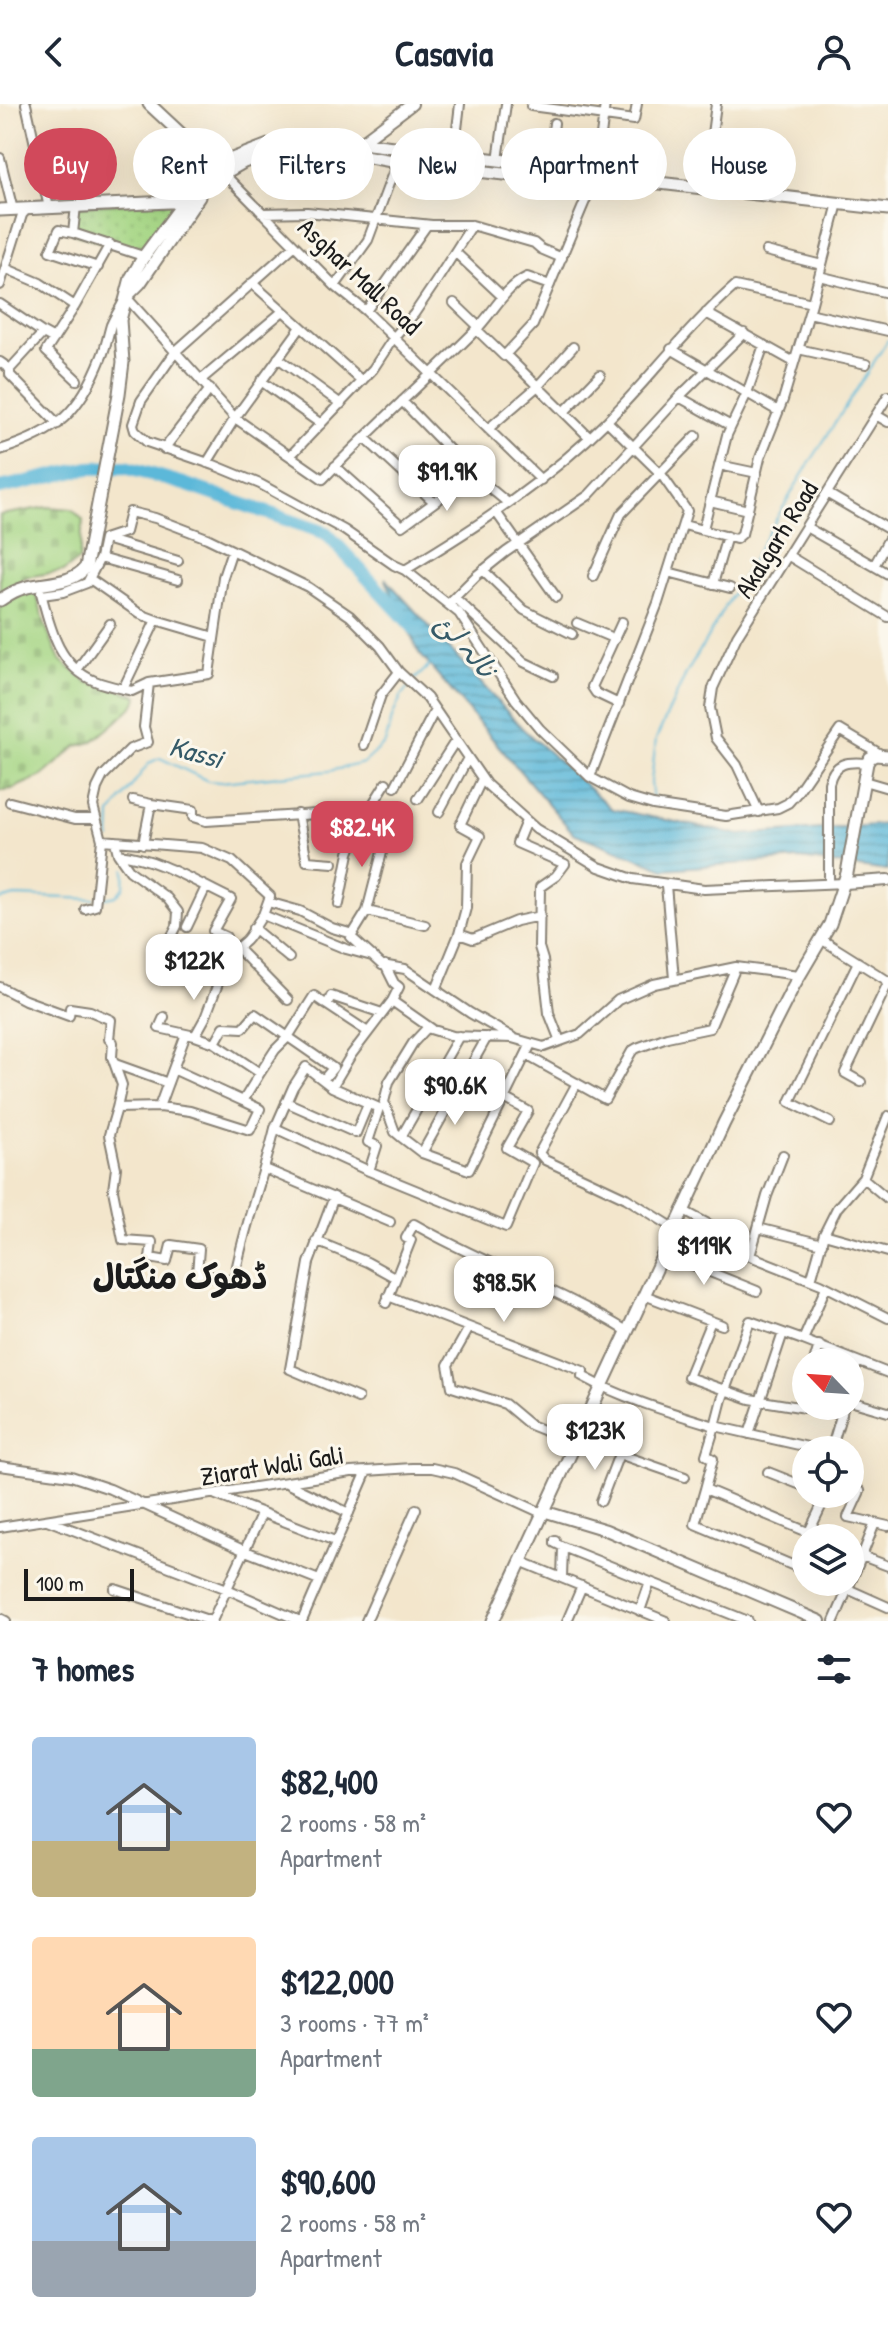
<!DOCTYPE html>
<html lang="en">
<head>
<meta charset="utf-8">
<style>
  :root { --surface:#fff; --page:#f2f2f3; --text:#1f2937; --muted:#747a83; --accent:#d1495b }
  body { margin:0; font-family:"Patrick Hand","Playpen Sans Arabic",sans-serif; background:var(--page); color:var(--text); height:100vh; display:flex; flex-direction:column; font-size:30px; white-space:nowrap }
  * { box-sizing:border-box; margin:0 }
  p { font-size:26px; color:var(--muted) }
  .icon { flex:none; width:44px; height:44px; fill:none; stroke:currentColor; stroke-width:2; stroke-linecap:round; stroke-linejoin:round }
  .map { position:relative; height:1517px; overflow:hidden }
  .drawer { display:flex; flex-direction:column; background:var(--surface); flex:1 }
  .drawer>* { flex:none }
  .guide { position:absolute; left:24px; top:24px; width:840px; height:72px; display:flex; gap:16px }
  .needle { width:52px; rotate:295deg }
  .fabs { position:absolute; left:792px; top:1244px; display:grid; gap:16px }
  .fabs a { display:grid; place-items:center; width:72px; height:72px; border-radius:50%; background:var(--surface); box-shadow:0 8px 32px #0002; font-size:40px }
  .scale { position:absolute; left:24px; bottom:20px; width:110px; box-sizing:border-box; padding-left:8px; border:4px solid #1c1c1c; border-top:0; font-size:22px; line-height:28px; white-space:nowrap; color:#1c1c1c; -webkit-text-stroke:6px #fbf7ec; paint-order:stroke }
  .price { position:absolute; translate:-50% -68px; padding:0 18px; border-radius:16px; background:#fff; color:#222; font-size:26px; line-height:52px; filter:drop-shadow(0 2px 4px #0008) }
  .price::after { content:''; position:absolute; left:50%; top:48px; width:24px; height:18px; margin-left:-12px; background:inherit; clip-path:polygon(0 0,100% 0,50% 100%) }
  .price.on { background:var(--accent); color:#fff }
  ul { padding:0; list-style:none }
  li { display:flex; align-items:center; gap:24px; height:200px; padding:0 32px }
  li span { display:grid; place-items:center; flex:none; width:224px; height:160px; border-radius:8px; color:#555 }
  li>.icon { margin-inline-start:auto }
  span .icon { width:96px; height:96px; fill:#fffc; stroke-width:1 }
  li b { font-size:34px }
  h2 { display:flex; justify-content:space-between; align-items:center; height:96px; padding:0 32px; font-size:34px }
  .chip { padding:0 28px; border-radius:36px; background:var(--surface); box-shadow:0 8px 32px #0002; font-size:28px; line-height:72px }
  .chip.on { background:var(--accent); color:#fff }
  header { display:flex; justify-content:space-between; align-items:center; height:104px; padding:0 32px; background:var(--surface); font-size:36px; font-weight:700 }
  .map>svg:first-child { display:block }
</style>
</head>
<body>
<header><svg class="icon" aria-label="back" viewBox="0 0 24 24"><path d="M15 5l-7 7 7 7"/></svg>Casavia<svg class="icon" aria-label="person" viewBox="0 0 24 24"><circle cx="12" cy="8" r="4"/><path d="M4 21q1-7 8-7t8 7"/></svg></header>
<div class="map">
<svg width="888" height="1517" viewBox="0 0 888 1517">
  <defs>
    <pattern id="grass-dots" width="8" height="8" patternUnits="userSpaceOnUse" patternTransform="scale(2)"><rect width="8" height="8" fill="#a4d583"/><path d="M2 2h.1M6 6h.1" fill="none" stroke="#8db671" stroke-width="1.8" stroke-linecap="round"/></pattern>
    <pattern id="cemetery-stones" width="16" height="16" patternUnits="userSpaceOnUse" patternTransform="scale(2)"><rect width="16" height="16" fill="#a4d583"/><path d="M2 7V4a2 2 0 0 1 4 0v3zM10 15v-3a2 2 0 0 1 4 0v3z" fill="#8db671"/></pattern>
    <pattern id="water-rules" width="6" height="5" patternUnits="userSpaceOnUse" patternTransform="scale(2)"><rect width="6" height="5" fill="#5bb8d9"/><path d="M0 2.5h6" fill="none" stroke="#4a95af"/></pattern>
  </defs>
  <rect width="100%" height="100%" fill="#fbf7ec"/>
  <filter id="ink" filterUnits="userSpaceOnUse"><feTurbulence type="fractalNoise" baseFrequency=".0125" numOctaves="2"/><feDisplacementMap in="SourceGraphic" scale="16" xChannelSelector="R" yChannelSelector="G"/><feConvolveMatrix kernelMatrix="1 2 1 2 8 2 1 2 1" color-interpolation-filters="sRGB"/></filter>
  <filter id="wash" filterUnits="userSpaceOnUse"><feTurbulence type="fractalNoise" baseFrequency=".006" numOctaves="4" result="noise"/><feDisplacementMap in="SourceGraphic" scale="32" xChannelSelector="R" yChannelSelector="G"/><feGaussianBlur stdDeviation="1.8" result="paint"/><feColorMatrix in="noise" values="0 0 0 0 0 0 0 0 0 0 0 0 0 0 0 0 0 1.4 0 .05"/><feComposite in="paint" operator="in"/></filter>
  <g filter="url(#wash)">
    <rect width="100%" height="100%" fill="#f3e6cc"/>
    <path fill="url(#grass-dots)" stroke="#607850" stroke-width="2" d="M184,97L144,152L73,129L76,102Z"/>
    <path fill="url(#cemetery-stones)" stroke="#607850" stroke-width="2" d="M47,403L72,405L83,416L79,456L64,467L26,473L0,491V411Z
      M35,485L45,521L60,556L87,578L114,584L138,592L134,601L116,618L92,638L77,642L42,672L12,685L0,687V500Z"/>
    <path fill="url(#water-rules)" stroke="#3c6a7a" stroke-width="2" d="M385,474L523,625L612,705L740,731L888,720V767L800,755L664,765L573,729L419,549Z"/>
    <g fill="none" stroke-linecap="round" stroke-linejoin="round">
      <path stroke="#5bb8d9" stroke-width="2" d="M414,576L430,561
        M653,699L651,678L656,635L685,572L802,371L888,236
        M110,735L111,710L149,659L160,654L208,677L221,678L329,667L364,659L385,639L393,611L401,593L410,581
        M101,795L116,792L124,783L125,765
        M0,796L15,792L94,795"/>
      <path stroke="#5bb8d9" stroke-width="14" d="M0,384L89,364L125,363L184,380L326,429L416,526"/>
    </g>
  </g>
  <g filter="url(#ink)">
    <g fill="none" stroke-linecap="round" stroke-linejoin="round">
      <defs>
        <path id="minor" d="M26,0L49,104
          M531,2L634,16L637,0
          M454,50L460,0
          M0,54L13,106
          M498,56L506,0
          M548,66L554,19
          M223,69L335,182L366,207L541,376
          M705,83L716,0
          M76,102L73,129L146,153
          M262,109L307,108L432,121H472L534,139L541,145L562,154
          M73,129L59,126L50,147L98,163
          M294,142L176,247L141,297L133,320L135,327L147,338L214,361L260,380L344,426L394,461L405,466L459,509L516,596L540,625L590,673L629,694L653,701L726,712L778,704L788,699L796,690L840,626L882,651
          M766,147L822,161
          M456,149L503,193
          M7,165L40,179L75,202
          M819,172L888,189
          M252,179L362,277
          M0,181L22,111L27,105
          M335,182L368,136L397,58
          M454,199L479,223
          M0,200L43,229
          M366,207L427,121
          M706,209L794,258
          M809,209L888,227
          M477,226L504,252L533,221L596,71L605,0
          M671,245L778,307
          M798,245L866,260
          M506,251L589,333
          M278,254L341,300
          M0,258L10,265V271L58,320
          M10,265L43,229L54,235
          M202,275L283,207
          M77,276L46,247L75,202L110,140
          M261,277L321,320
          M679,293L731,322
          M402,297L473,370L508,399
          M564,308L600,271
          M876,311L888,318
          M488,325L538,282L573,243
          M365,334L434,398
          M164,345L210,285
          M0,346C58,328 80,308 102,252C106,242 108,231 111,221C115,212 121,203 126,193L235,314L323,375C372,324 425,277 475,227C493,209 504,184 527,173L550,181
          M291,351L373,265L394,233L414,210L437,176L472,121
          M207,359L235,314L301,223
          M719,361L757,369
          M335,362L402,422L473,370
          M828,390L888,425
          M710,397L748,406
          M496,408L556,493
          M684,421L736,435L742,430L760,354L783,296L812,199L838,99
          M806,423L888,470
          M703,425L727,331L747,289L764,241
          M105,435L178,457
          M789,452L888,513
          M100,454L178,476
          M874,462L888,436
          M405,466C477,423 548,376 608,316C651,273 688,223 735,182L812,199
          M483,466L524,506L572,530
          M668,468L730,484
          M593,472L621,410L696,332
          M90,475L140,510L156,516
          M713,480L727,432
          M41,489C50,523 58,562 95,577C107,582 120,584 132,587L149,579L209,570L223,473L232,446
          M42,491L63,488L87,479L100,454L104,435L125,428L130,408L155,414L207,434L308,483L350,512L380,542L399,568L427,594L486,680L536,725L599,763L633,775L704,785L845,779
          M455,494L524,558L553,572
          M448,500L476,472L506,448L589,391L679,293L744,229
          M577,519L615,535
          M77,566L110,520
          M149,579L144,623L148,638L130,645L103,672L97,684L93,702L102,736L202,744L232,757L270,792L263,811L346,845L372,852
          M123,585L156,516L214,533
          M619,600L596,589L592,583L622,518
          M364,641L381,591L399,568
          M590,673L658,499L687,407L661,370L607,317
          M864,677L888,684
          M395,683L435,606
          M418,695L456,636
          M133,696L151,700L143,740
          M10,698L75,715H96
          M151,700L193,706V713L206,717L333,709L359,722L361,719L387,729L367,807
          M439,708L468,654
          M759,708L737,661L716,634L710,604L713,584L737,532L888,292
          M298,710L307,757L333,759
          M526,717L517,739L565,760L556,772L540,783L539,843L543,856L549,909L560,937
          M361,719L386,679
          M115,737L118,750C158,754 195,778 231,795L213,827L226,833
          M118,750L130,767L167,794L178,808L177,822L168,840L213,864C223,854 234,847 244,838C251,833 256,819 263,811
          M829,779V679C834,658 848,657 867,659
          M666,781L674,875
          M268,798L300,807L332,824L353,830
          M339,800L349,749L359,722
          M85,805L95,802L102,736
          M425,821L367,807L351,833L382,861L405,865L470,909L512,933
          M187,823L206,783
          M253,824L289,854
          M459,830L466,804L467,759L480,732L460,721L482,675
          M821,835L888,877
          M236,843L288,896
          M385,861L394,879L399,883L392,897
          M0,883L25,896L69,912L70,904L90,907L111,916L109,935L113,938L112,953L122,981L117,1004
          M436,886L459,830L473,835L516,817L540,812
          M164,913L159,924L195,932L205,914L222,869L213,864
          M368,928L327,901L331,892L382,909
          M186,930L173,965L243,997L260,969L215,939
          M195,932L215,939L224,923L243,924L255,910L333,964L323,976
          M459,932L401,1033L395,1028L384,998L389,978L413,939L427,924L453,932L512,934L544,943L580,930L618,896L654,880L736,863
          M526,951L605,995L632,947L637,944L667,933L710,924L736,863L799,871
          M115,960L168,979
          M260,969L275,946L288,933L314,892L327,901
          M861,978L845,969L888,879
          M577,979L539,1049L545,1056L626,1094L674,1124
          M332,983L351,951L392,897L432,925
          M243,997L260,1005L250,1026L190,1007L160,1003L117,1004L109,1031L116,1064L113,1086L123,1136L152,1138L150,1154L167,1157L171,1141L199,1145L197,1169L234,1177C243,1124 263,1075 275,1024
          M286,998L356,1029L368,1000
          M159,1003L173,965
          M830,1018L790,998L858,858
          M401,1033L422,1049L487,933
          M422,1049L469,1066L531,940
          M783,1051L767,1092L750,1152L821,1180L888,1214
          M265,1065L390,1118
          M369,1067L377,1042L368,1038L379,1004L332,983L306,963L293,983L275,1024L369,1067L506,1123L533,1059L507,1044L528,1007L504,994
          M863,1074L888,1095
          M334,1093L309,1159L290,1265L358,1294
          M682,1106L727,1130
          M758,1124L822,1140
          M824,1130L888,1148
          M316,1137L367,1158L396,1174
          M663,1149L757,1187
          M811,1176L824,1130L837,1104L863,1074L888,1012
          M826,1183L803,1236L888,1269
          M644,1191L722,1221
          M388,1192L583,1267L582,1272C624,1295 669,1308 715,1322L706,1351L713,1355L705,1385L822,1434
          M386,1199L411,1136L406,1134L414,1120C483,1160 559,1185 627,1227
          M711,1217L688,1273L750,1295L842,1310
          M469,1224L448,1261L452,1283L505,1300L530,1321L575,1339
          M803,1236L750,1217L722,1295L715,1322L821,1346
          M814,1258L819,1241
          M850,1282L857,1259
          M850,1297L888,1308
          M803,1304L806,1290
          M588,1312L627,1329L619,1350L685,1373
          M749,1330L783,1229
          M831,1346L844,1302
          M0,1362L71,1372L110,1385L243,1446L319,1476
          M768,1368L806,1383
          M288,1380L349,1409
          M850,1380L860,1387L848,1413L888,1422
          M705,1385L695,1420L806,1467
          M216,1391L335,1437
          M601,1397L619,1350
          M47,1416L227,1485L300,1517
          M875,1419L862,1452L888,1462
          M0,1423L351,1368L412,1364H432L454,1369L542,1409
          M809,1428L827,1390
          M555,1436V1439L563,1443L650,1478
          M520,1457L666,1517
          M562,1474L563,1443
          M832,1478L888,1503
          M115,1485L211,1517
          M640,1507L650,1478L748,1517
          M0,1514L6,1517
          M212,1517L262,1409
          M302,1517L367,1367
          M366,1517L416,1405
          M567,1517L582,1482
          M834,1517L862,1452L850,1446"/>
        <path id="tertiary" d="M356,42L412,0
          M845,779L888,776
          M543,1407L606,1426L820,1517"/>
        <path id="secondary" d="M149,0L223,69
          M223,70L244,58L268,50L296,47L348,49L397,58L504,70L526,64
          M0,106L190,97
          M127,192L140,179L199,93
          M0,496C8,491 15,486 24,484C44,478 72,481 86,463L119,290L123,258L120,216L131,174L144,152L185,97L218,64L232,55L271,40L316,37L361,39L506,57L527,64L888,105
          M493,1517L724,1019L794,881L830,820L847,769L867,659L870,654L875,651L888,652"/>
      </defs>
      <use href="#minor" stroke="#888174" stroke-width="12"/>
      <use href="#tertiary" stroke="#888174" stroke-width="14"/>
      <use href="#secondary" stroke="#888174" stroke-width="15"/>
      <use href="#minor" stroke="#fff" stroke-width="8"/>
      <use href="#tertiary" stroke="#fff" stroke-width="10"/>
      <use href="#secondary" stroke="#fff" stroke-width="11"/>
    </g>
  </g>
  <g text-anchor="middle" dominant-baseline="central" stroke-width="6" stroke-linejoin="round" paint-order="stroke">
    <g font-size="26" fill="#1c1c1c" stroke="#fbf7ec">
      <text transform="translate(360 172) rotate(43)">Asghar Mall Road</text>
      <text transform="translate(776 435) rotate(-58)">Akalgarh Road</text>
      <text transform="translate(272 1361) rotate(-9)">Ziarat Wali Gali</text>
    </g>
    <g font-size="28" font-style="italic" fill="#355a68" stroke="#fbf7ec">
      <text transform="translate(467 542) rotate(49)">نالہ لئ</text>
      <text transform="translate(196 648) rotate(15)">Kassi</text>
    </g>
    <g font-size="34" font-weight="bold" fill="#1c1c1c" stroke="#fbf7ec">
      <text x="180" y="1173">ڈھوک منگتال</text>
    </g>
  </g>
</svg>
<div class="fabs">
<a><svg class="needle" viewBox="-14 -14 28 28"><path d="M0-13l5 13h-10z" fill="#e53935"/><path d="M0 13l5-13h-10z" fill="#747a83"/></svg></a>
<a><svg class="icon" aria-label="locate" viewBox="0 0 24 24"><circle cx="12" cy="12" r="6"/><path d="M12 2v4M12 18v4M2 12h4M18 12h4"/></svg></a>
<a><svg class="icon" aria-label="layers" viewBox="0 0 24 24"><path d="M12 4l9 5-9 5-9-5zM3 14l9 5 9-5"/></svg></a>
</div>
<div class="scale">100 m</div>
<b class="price" style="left:447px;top:409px">$91.9K</b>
<b class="price on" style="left:362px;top:765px">$82.4K</b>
<b class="price" style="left:194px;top:898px">$122K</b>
<b class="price" style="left:455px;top:1023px">$90.6K</b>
<b class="price" style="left:704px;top:1183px">$119K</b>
<b class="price" style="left:504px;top:1220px">$98.5K</b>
<b class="price" style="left:595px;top:1368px">$123K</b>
<div class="guide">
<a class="chip on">Buy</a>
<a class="chip">Rent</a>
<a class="chip">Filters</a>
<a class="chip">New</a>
<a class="chip">Apartment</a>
<a class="chip">House</a>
</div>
</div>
<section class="drawer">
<h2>7 homes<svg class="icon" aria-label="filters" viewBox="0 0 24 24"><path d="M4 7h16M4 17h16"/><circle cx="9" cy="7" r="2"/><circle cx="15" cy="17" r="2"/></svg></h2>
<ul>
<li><span style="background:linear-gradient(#a9c7e8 65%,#c2b280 0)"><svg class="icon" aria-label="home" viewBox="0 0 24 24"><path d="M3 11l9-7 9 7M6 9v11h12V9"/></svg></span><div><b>$82,400</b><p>2 rooms · 58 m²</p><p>Apartment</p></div><svg class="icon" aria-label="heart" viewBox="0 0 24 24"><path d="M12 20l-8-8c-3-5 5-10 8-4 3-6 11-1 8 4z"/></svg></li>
<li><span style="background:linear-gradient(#ffd9b3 70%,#7fa58c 0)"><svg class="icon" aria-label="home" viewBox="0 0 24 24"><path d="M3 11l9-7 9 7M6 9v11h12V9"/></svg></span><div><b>$122,000</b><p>3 rooms · 77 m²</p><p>Apartment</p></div><svg class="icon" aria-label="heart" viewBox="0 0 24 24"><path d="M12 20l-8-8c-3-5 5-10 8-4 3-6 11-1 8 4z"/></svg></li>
<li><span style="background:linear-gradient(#a9c7e8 65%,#9aa5b1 0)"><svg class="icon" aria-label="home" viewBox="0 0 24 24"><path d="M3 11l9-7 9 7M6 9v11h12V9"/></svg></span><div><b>$90,600</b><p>2 rooms · 58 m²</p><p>Apartment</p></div><svg class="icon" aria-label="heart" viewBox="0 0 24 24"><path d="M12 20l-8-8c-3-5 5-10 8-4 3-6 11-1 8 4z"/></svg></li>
</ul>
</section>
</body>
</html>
